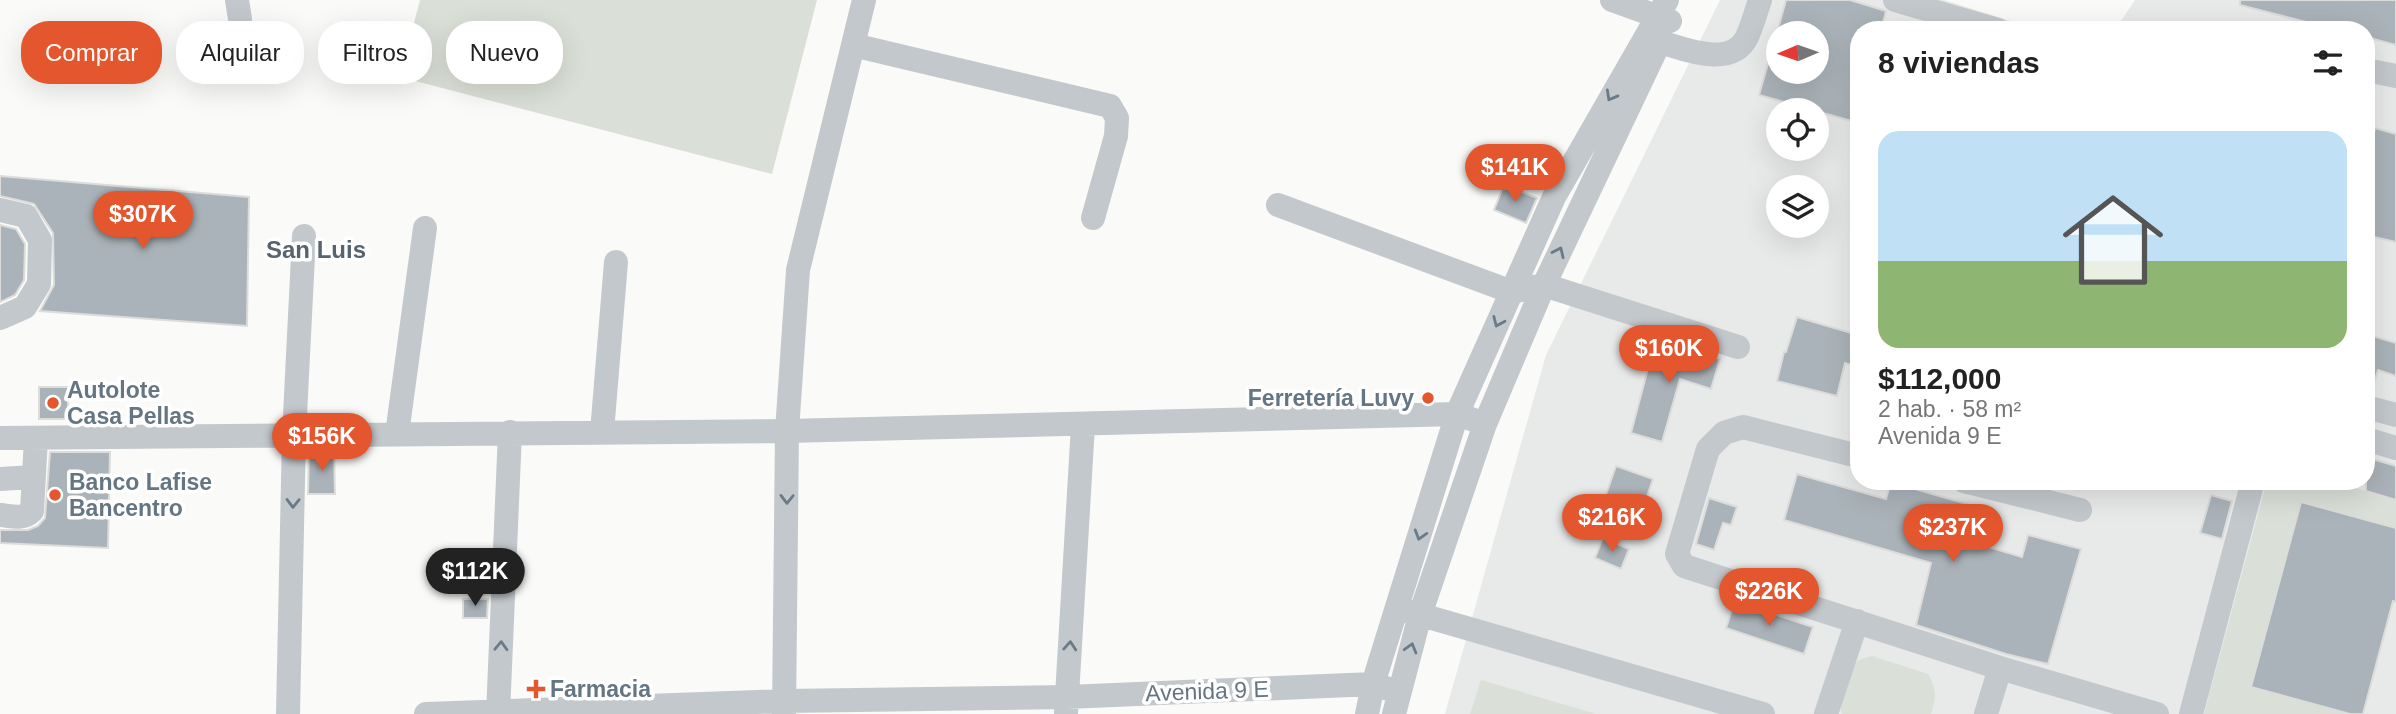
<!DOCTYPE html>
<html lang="es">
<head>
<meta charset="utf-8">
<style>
  :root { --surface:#fff; --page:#f6f6f6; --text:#222; --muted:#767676; --accent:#e4572e }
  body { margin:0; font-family:Helvetica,sans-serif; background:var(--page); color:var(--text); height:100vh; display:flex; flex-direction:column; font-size:26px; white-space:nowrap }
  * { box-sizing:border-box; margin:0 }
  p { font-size:23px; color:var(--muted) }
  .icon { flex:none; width:38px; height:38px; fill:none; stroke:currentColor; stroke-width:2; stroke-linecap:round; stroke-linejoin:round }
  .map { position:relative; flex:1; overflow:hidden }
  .details { position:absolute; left:1850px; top:21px; width:525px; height:469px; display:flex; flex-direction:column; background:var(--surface); border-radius:28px; box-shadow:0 7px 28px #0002 }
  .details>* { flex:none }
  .hud { position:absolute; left:21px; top:21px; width:665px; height:63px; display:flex; gap:14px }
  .needle { width:46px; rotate:268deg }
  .tools { position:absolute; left:1766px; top:21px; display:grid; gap:14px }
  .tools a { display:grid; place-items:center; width:63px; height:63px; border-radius:50%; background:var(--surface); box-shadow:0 7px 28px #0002; font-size:35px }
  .price { position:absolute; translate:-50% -60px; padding:0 16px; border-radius:24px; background:var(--accent); color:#fff; font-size:23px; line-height:46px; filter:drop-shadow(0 2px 4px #0008) }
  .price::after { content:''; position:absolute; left:50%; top:42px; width:21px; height:16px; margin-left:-10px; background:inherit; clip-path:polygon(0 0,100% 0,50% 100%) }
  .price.active { background:#222; color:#fff }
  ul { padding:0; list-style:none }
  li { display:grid; align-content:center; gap:14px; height:371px; padding:0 28px }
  li span { display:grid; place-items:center; height:217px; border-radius:21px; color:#555 }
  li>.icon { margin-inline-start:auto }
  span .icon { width:126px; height:126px; fill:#fffc; stroke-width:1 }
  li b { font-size:30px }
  h2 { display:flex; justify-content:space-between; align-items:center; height:84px; padding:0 28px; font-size:30px }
  .chip { padding:0 24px; border-radius:28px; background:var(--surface); box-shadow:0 7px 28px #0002; font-size:24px; line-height:63px }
  .chip.active { background:var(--accent); color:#fff }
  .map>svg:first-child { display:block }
</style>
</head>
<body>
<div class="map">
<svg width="2396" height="714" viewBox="0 0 2396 714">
  <rect width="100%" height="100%" fill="#fafaf8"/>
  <path fill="#e8e9e9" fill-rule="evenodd" d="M1720,0H1944L2040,30H1858V481H2366V30H2115L2135,0H2396V714H1445L1546,355ZM1778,33H1816V72H1778ZM1778,110H1816V149H1778ZM1778,187H1816V226H1778Z"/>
  <path fill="#dadfd7" d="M420,0H817L772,174L400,77Z
    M2267,481H2332L2396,500V528L2301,502L2251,686L2350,714H2204Z
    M1872,656L1928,674C1937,690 1936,697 1931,714H1842L1840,707L1854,663L1861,659Z
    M1481,680L1596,714H1470Z"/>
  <path fill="#aab3b9" stroke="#dcdcda" stroke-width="2" d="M1786,0H1850L1886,11L1881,30H1858V108L1855,122L1759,95L1774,43H1778V72H1816V33H1777Z
    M2240,0H2396V45L2366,37V30H2337L2240,5Z
    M2375,128L2396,134V242L2366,235V165Z
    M0,176L249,197L247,326L40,311L54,285L53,233L34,204L0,196Z
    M1504,185L1537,198L1526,223L1494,210Z
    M0,225L16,229L25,244L24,280L15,295L0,302Z
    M1797,317L1858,335V367L1845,363L1837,396L1777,381L1784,352H1786Z
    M2366,334L2396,343V376L2378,370L2371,393H2366Z
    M1656,338L1720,359L1711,389L1680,379L1662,442L1631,433Z
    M39,387H68V419H39Z
    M334,450L335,494H308L309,451Z
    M50,452H110L108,548L0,543V530H28L38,526L45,518Z
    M2366,457L2396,466V500L2366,491Z
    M1616,466L1653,479L1641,514L1623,508L1614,533L1595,526Z
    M1797,474L1886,499L1891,482L1967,504L1964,517L1979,521L1972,542L2022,557L2028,535L2081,549L2048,664L2006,654L1916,625L1931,563L1784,520Z
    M2211,495L2232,501L2222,539L2200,533Z
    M1709,498L1737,507L1731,525L1723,523L1714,550L1696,544Z
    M2301,502L2396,528V602L2393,601L2363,714H2350L2251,687Z
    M1603,538L1629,549L1621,569L1595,558Z
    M463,599H488L487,618H463Z
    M1735,601L1813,627L1804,654L1726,628Z"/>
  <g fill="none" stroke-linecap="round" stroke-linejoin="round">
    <path stroke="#c3c8cc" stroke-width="24" d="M237,0L240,19
      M1612,0L1670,21
      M1895,0L1998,30
      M1660,42C1685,49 1731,69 1747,37C1752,26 1756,12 1760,0
      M853,45L1110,106L1117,118L1116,136L1093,218
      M2366,70L2396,76
      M1278,205L1512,292L1544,285L1738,347
      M0,210L26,216L40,240L39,284L25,307L0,318
      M2366,407L2396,415
      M602,432L616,262
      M397,434L425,228
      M0,438L787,431L1457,414L1485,424
      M2366,439L2396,448
      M1858,456L1743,427L1724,433L1708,449L1677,554L1684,566L2000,668L2157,714
      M0,479L33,477
      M1964,481L2080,510
      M0,515C12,516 23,520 32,511L36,438
      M1404,610L1763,714
      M1066,713L1083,425
      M288,714L294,435L304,236
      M426,714L785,701L1067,697L1373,684L1398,692
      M498,714L510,432
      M784,714L787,431L798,270L864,0
      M1367,714L1373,684L1457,414L1554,197L1667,0
      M1394,714L1420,615L1485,424L1544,285L1661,39
      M1826,714L1857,621
      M1986,714L2000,668
      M2191,714L2253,481"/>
  </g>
  <defs><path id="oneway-chevron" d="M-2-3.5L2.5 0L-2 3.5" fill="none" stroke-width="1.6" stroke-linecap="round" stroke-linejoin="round" transform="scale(1.75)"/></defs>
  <g stroke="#6a7a87">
    <use href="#oneway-chevron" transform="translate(1611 96) rotate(119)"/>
    <use href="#oneway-chevron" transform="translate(1559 252) rotate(-65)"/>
    <use href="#oneway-chevron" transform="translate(1498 322) rotate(114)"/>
    <use href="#oneway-chevron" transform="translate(787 499) rotate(91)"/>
    <use href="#oneway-chevron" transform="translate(293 503) rotate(91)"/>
    <use href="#oneway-chevron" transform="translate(1420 535) rotate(107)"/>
    <use href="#oneway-chevron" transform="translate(501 646) rotate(-88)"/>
    <use href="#oneway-chevron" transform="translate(1070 646) rotate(-86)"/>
    <use href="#oneway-chevron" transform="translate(1411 648) rotate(-74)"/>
  </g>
  <g fill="#e4572e" stroke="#fff" stroke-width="2.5">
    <circle cx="1428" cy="398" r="7"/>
    <circle cx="53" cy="403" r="7"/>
    <circle cx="55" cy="495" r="7"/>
    <path d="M532.5 678.5h7v7h7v7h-7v7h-7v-7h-7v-7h7z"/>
  </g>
  <g text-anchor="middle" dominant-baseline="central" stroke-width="7" stroke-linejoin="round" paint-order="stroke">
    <g font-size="23" font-weight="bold" fill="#657683" stroke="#fff" text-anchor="start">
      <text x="67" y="390">Autolote<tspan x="67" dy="26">Casa Pellas</tspan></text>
      <text x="1414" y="398" text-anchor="end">Ferretería Luvy</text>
      <text x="69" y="482">Banco Lafise<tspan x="69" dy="26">Bancentro</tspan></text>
      <text x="550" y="689">Farmacia</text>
    </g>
    <g font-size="23" fill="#657683" stroke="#fff">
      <text transform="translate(1207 691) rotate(-2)">Avenida 9 E</text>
    </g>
    <g font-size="24" font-weight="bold" fill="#57646e" stroke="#fff">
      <text x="316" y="249">San Luis</text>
    </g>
  </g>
</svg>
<div class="tools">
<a><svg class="needle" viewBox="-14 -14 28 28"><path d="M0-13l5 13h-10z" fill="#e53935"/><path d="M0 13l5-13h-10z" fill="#767676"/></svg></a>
<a><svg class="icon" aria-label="locate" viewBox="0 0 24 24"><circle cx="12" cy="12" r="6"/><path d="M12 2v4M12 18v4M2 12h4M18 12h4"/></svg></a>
<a><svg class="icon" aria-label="layers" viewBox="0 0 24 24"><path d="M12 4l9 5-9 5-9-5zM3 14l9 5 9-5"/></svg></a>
</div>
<b class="price" style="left:1515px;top:204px">$141K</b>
<b class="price" style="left:143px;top:251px">$307K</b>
<b class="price" style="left:1669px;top:385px">$160K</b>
<b class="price" style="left:322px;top:473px">$156K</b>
<b class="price" style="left:1612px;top:554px">$216K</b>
<b class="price" style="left:1953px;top:564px">$237K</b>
<b class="price active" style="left:475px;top:608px">$112K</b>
<b class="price" style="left:1769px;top:628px">$226K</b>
<div class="hud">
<a class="chip active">Comprar</a>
<a class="chip">Alquilar</a>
<a class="chip">Filtros</a>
<a class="chip">Nuevo</a>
</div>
<section class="details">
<h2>8 viviendas<svg class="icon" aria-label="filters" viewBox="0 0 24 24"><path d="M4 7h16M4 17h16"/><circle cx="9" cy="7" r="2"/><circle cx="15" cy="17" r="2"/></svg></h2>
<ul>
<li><span style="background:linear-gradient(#bfe0f5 60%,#8fb573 0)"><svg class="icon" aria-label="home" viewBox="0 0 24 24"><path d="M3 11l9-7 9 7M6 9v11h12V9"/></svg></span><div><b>$112,000</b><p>2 hab. · 58 m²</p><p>Avenida 9 E</p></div></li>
</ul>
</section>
</div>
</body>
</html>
